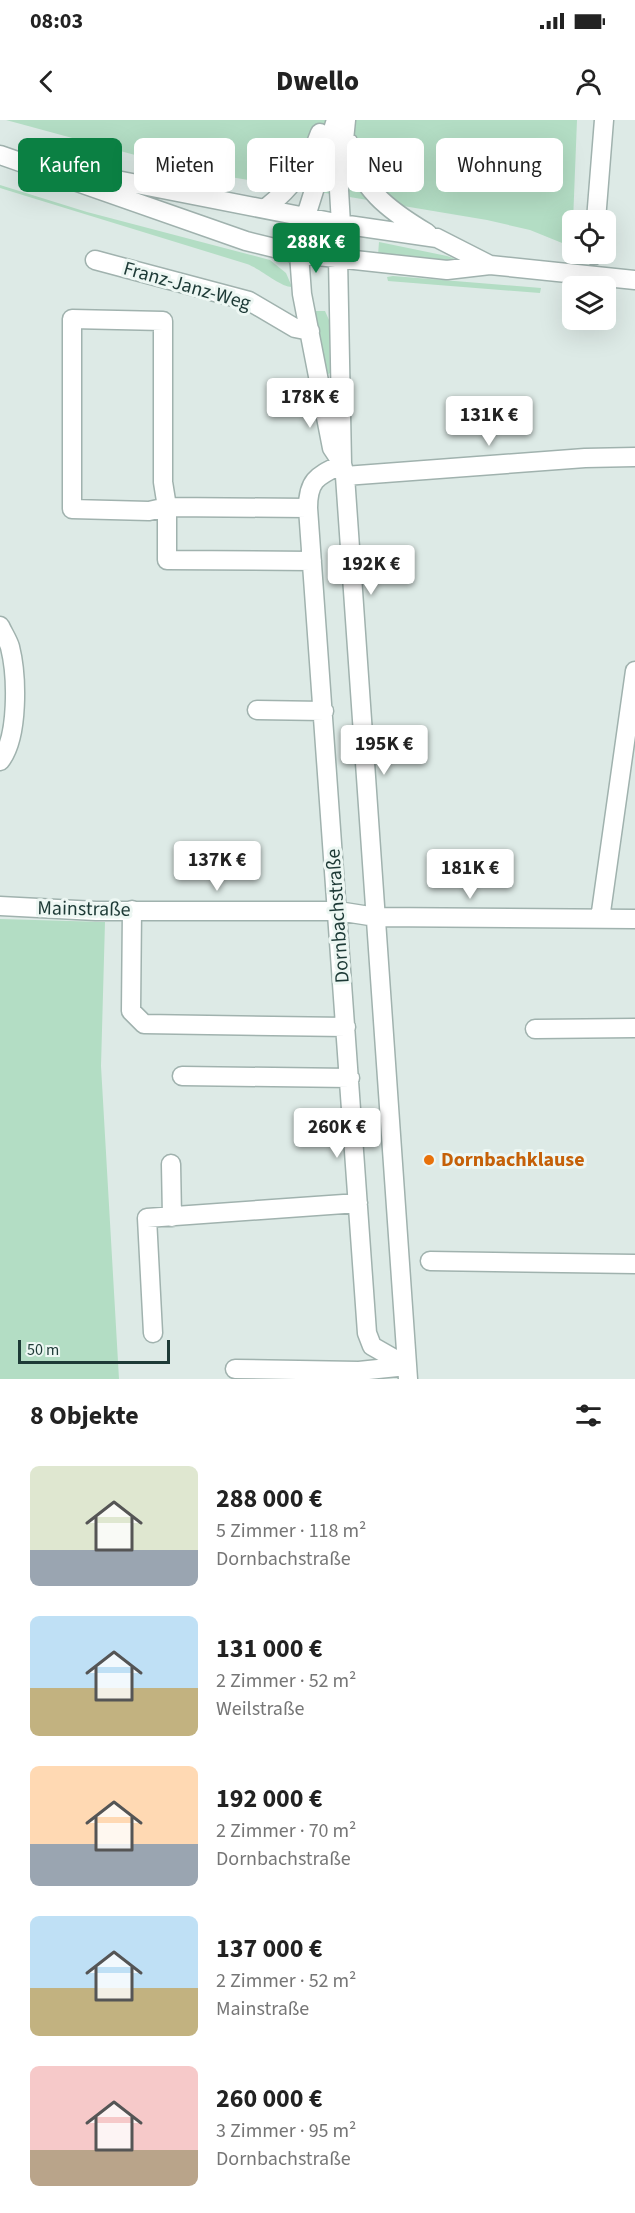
<!DOCTYPE html>
<html lang="de">
<head>
<meta charset="utf-8">
<style>
  :root { --surface:#fff; --page:#f6f6f6; --text:#222; --muted:#767676; --accent:#0b8043 }
  body { margin:0; font-family:"Source Sans 3",sans-serif; background:var(--page); color:var(--text); height:100vh; display:flex; flex-direction:column; font-size:22px; white-space:nowrap }
  * { box-sizing:border-box; margin:0 }
  p { font-size:20px; color:var(--muted) }
  .icon { flex:none; width:33px; height:33px; fill:none; stroke:currentColor; stroke-width:2; stroke-linecap:round; stroke-linejoin:round }
  .map { position:relative; height:1259px; overflow:hidden }
  .panel { display:flex; flex-direction:column; background:var(--surface); flex:1 }
  .panel>* { flex:none }
  .top-card { position:absolute; left:18px; top:18px; width:600px; height:54px; display:flex; gap:12px }
  .tools { position:absolute; left:562px; top:90px; display:grid; gap:12px }
  .tools a { display:grid; place-items:center; width:54px; height:54px; border-radius:9px; background:var(--surface); box-shadow:0 6px 24px #0002; font-size:30px }
  .scale { position:absolute; left:18px; bottom:15px; width:152px; box-sizing:border-box; padding-left:6px; border:3px solid #1d3a36; border-top:0; font-size:16px; line-height:21px; white-space:nowrap; color:#1d3a36; -webkit-text-stroke:4px #edf7f3; paint-order:stroke }
  .price { position:absolute; translate:-50% -51px; padding:0 14px; border-radius:6px; background:#fff; color:#222; font-size:20px; line-height:39px; filter:drop-shadow(0 2px 3px #0008) }
  .price::after { content:''; position:absolute; left:50%; top:36px; width:18px; height:14px; margin-left:-9px; background:inherit; clip-path:polygon(0 0,100% 0,50% 100%) }
  .price.active { background:var(--accent); color:#fff }
  ul { padding:0; list-style:none }
  li { display:flex; align-items:center; gap:18px; height:150px; padding:0 30px }
  li span { display:grid; place-items:center; flex:none; width:168px; height:120px; border-radius:9px; color:#555 }
  li>.icon { margin-inline-start:auto }
  span .icon { width:72px; height:72px; fill:#fffc; stroke-width:1 }
  li b { font-size:26px }
  h2 { display:flex; justify-content:space-between; align-items:center; height:72px; padding:0 30px; font-size:26px }
  .pill { padding:0 21px; border-radius:9px; background:var(--surface); box-shadow:0 6px 24px #0002; font-size:21px; line-height:54px }
  .pill.active { background:var(--accent); color:#fff }
  .status { display:flex; justify-content:space-between; align-items:center; height:42px; padding:0 30px; background:var(--surface); direction:ltr }
  .status svg { height:16px; fill:currentColor }
  header { display:flex; justify-content:space-between; align-items:center; height:78px; padding:0 30px; background:var(--surface); font-size:27px; font-weight:800 }
  .map>svg:first-child { display:block }
</style>
</head>
<body>
<div class="status"><b>08:03</b><svg viewBox="0 0 49 12"><path d="M0 12V9h3v3zM5 12V6h3v6zM10 12V3h3v9zM15 12V0h3v12zM26 1h20v11H26zM47 4h2v5h-2z"/></svg></div>
<header><svg class="icon" aria-label="back" viewBox="0 0 24 24"><path d="M15 5l-7 7 7 7"/></svg>Dwello<svg class="icon" aria-label="person" viewBox="0 0 24 24"><circle cx="12" cy="8" r="4"/><path d="M4 21q1-7 8-7t8 7"/></svg></header>
<div class="map">
<svg width="635" height="1259" viewBox="0 0 635 1259">
  <rect width="100%" height="100%" fill="#ddeae6"/>
  <path fill="#b3ddc4" d="M6,0H577L572,127L530,110L487,100L194,51Z
    M0,65L87,92L270,140L286,153L292,167C280,167 261,149 247,144L0,68Z
    M379,122L447,136L458,140L454,142L378,135Z
    M393,156L541,168L540,173L388,161L387,157Z
    M313,191H325L329,200L330,253L327,255Z
    M0,799L105,802L101,946L119,1259H0Z"/>
  <g fill="none" stroke-linecap="round" stroke-linejoin="round">
    <defs>
      <path id="minor" d="M336,0L306,96L299,134L302,174L332,328L338,337
        M346,0L339,70L341,104L338,138L342,344L345,356L408,1259
        M348,22C359,68 388,90 427,113
        M0,35L246,121L299,134L447,150L490,145L635,160
        M81,53L341,104L437,118L490,145
        M266,88C292,67 309,45 320,13
        M596,100L604,0
        M594,135V134
        M95,140L249,181L295,208L310,211
        M342,344C318,356 308,359 308,388L367,1213L372,1226L407,1246
        M345,356L585,338L635,337
        M308,388L167,387L163,362V201L72,199V389L149,391L167,387V440L312,441
        M0,506C3,513 8,520 10,527C17,555 19,618 0,641
        M257,590L324,591
        M0,786L96,791H338L376,797L635,799
        M132,790L131,891L144,904L346,907
        M600,799L635,551
        M535,909L635,908
        M182,956L350,958
        M171,1044L172,1097
        M430,1141L635,1144
        M153,1213L147,1098L358,1083
        M235,1249L359,1251L407,1246"/>
    </defs>
    <use href="#minor" stroke="#a0b2ae" stroke-width="21"/>
    <use href="#minor" stroke="#fff" stroke-width="18"/>
  </g>
  <circle fill="#e8710a" stroke="#edf7f3" stroke-width="2" cx="429" cy="1040" r="6"/>
  <g text-anchor="middle" dominant-baseline="central" stroke-width="6" stroke-linejoin="round" paint-order="stroke">
    <g font-size="20" fill="#1d3a36" stroke="#edf7f3">
      <text transform="translate(187 166) rotate(16)">Franz-Janz-Weg</text>
      <text transform="translate(84 789) rotate(1)">Mainstraße</text>
      <text transform="translate(338 796) rotate(-94)">Dornbachstraße</text>
    </g>
    <g font-size="20" font-weight="bold" fill="#c56008" stroke="#edf7f3" text-anchor="start">
      <text x="441" y="1040">Dornbachklause</text>
    </g>
  </g>
</svg>
<div class="tools">
<a><svg class="icon" aria-label="locate" viewBox="0 0 24 24"><circle cx="12" cy="12" r="6"/><path d="M12 2v4M12 18v4M2 12h4M18 12h4"/></svg></a>
<a><svg class="icon" aria-label="layers" viewBox="0 0 24 24"><path d="M12 4l9 5-9 5-9-5zM3 14l9 5 9-5"/></svg></a>
</div>
<div class="scale">50 m</div>
<b class="price active" style="left:316px;top:154px">288K €</b>
<b class="price" style="left:310px;top:309px">178K €</b>
<b class="price" style="left:489px;top:327px">131K €</b>
<b class="price" style="left:371px;top:476px">192K €</b>
<b class="price" style="left:384px;top:656px">195K €</b>
<b class="price" style="left:217px;top:772px">137K €</b>
<b class="price" style="left:470px;top:780px">181K €</b>
<b class="price" style="left:337px;top:1039px">260K €</b>
<div class="top-card">
<a class="pill active">Kaufen</a>
<a class="pill">Mieten</a>
<a class="pill">Filter</a>
<a class="pill">Neu</a>
<a class="pill">Wohnung</a>
</div>
</div>
<section class="panel">
<h2>8 Objekte<svg class="icon" aria-label="filters" viewBox="0 0 24 24"><path d="M4 7h16M4 17h16"/><circle cx="9" cy="7" r="2"/><circle cx="15" cy="17" r="2"/></svg></h2>
<ul>
<li><span style="background:linear-gradient(#dfe7d0 70%,#9aa5b1 0)"><svg class="icon" aria-label="home" viewBox="0 0 24 24"><path d="M3 11l9-7 9 7M6 9v11h12V9"/></svg></span><div><b>288 000 €</b><p>5 Zimmer · 118 m²</p><p>Dornbachstraße</p></div></li>
<li><span style="background:linear-gradient(#bfe0f5 60%,#c2b280 0)"><svg class="icon" aria-label="home" viewBox="0 0 24 24"><path d="M3 11l9-7 9 7M6 9v11h12V9"/></svg></span><div><b>131 000 €</b><p>2 Zimmer · 52 m²</p><p>Weilstraße</p></div></li>
<li><span style="background:linear-gradient(#ffd9b3 65%,#9aa5b1 0)"><svg class="icon" aria-label="home" viewBox="0 0 24 24"><path d="M3 11l9-7 9 7M6 9v11h12V9"/></svg></span><div><b>192 000 €</b><p>2 Zimmer · 70 m²</p><p>Dornbachstraße</p></div></li>
<li><span style="background:linear-gradient(#bfe0f5 60%,#c2b280 0)"><svg class="icon" aria-label="home" viewBox="0 0 24 24"><path d="M3 11l9-7 9 7M6 9v11h12V9"/></svg></span><div><b>137 000 €</b><p>2 Zimmer · 52 m²</p><p>Mainstraße</p></div></li>
<li><span style="background:linear-gradient(#f6c9c9 70%,#b9a48a 0)"><svg class="icon" aria-label="home" viewBox="0 0 24 24"><path d="M3 11l9-7 9 7M6 9v11h12V9"/></svg></span><div><b>260 000 €</b><p>3 Zimmer · 95 m²</p><p>Dornbachstraße</p></div></li>
</ul>
</section>
</body>
</html>
